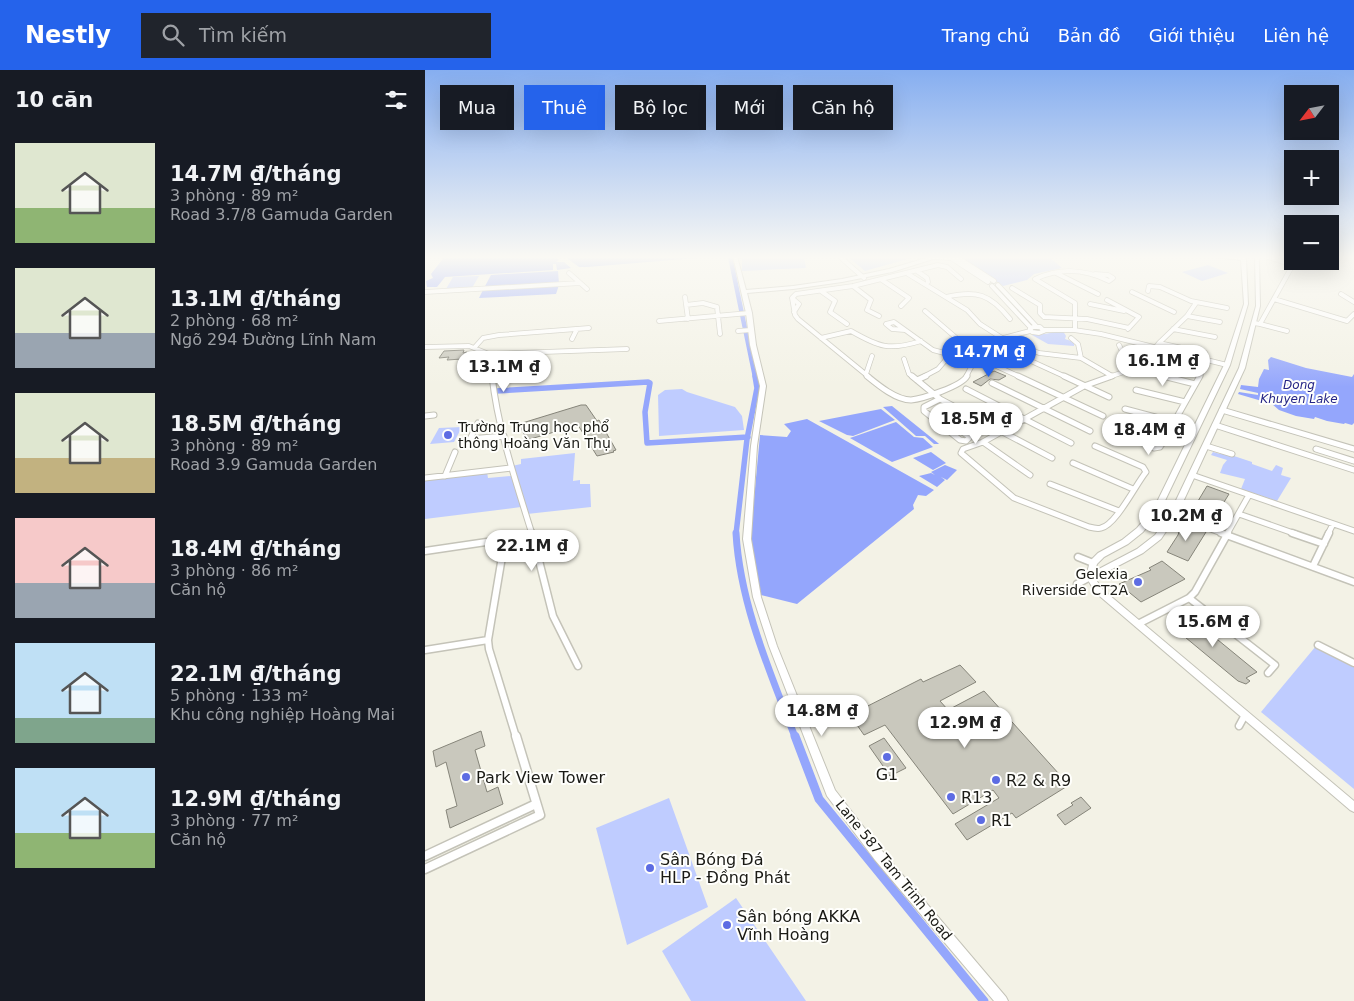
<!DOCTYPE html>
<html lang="vi">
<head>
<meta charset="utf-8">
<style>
  :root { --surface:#171b24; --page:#20242c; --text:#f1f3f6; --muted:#9ea1a6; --accent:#2563eb }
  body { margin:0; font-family:"DejaVu Sans",sans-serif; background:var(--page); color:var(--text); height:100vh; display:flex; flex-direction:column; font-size:19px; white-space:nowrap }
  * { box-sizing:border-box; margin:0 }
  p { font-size:16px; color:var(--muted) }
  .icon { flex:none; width:28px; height:28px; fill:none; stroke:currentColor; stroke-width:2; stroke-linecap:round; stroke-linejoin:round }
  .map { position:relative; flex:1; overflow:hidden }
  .side { display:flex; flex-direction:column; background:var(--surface); width:425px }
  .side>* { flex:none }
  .guide { position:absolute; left:15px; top:15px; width:475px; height:45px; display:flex; gap:10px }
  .needle { width:32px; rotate:238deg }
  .fabs { position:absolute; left:859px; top:15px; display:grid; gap:10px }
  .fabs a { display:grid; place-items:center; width:55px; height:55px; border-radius:0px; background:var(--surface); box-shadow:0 5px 20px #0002; font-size:25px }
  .price { position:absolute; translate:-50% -42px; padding:0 11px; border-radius:18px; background:#fff; color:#222; font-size:16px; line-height:32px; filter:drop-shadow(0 1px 2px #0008) }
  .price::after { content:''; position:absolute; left:50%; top:30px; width:15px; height:11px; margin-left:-8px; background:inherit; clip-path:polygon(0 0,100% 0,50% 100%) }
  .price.on { background:var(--accent); color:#fff }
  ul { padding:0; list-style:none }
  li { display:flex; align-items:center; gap:15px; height:125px; padding:0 15px }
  li span { display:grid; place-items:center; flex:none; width:140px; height:100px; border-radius:0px; color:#555 }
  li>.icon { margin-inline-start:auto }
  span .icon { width:60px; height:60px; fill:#fffc; stroke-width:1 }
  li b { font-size:21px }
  h2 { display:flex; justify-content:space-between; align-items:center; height:60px; padding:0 15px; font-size:21px }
  .chip { padding:0 18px; border-radius:0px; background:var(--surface); box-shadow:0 5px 20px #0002; font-size:18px; line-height:45px }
  .chip.on { background:var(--accent); color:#fff }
  header { display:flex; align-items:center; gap:30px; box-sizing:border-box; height:70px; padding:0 25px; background:var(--accent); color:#fff }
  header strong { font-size:24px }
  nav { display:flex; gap:28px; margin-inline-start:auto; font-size:18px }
  .search { width:350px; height:45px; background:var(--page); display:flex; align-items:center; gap:12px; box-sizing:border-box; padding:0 18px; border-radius:0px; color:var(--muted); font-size:19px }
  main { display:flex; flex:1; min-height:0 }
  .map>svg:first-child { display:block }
</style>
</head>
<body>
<header>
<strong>Nestly</strong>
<div class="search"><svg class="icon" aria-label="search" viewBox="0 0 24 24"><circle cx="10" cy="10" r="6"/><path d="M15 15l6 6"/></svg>Tìm kiếm</div>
<nav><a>Trang chủ</a><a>Bản đồ</a><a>Giới thiệu</a><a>Liên hệ</a></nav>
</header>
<main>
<section class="side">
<h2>10 căn<svg class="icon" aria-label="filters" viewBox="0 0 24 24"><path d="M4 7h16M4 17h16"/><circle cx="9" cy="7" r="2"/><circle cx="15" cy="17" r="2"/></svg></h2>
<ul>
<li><span style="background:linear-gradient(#dfe7d0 65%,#8fb573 0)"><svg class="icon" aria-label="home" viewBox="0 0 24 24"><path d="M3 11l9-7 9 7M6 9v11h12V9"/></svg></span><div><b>14.7M ₫/tháng</b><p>3 phòng · 89 m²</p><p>Road 3.7/8 Gamuda Garden</p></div></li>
<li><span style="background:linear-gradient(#dfe7d0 65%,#9aa5b1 0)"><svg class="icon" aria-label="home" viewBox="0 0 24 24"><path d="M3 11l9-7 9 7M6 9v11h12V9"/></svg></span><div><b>13.1M ₫/tháng</b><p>2 phòng · 68 m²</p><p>Ngõ 294 Đường Lĩnh Nam</p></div></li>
<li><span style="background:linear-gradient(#dfe7d0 65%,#c2b280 0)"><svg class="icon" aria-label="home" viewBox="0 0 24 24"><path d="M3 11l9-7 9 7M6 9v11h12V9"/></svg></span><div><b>18.5M ₫/tháng</b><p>3 phòng · 89 m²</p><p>Road 3.9 Gamuda Garden</p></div></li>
<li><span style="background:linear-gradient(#f6c9c9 65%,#9aa5b1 0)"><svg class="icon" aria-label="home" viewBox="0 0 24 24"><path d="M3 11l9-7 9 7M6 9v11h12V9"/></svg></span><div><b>18.4M ₫/tháng</b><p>3 phòng · 86 m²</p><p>Căn hộ</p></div></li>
<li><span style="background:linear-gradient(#bfe0f5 75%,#7fa58c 0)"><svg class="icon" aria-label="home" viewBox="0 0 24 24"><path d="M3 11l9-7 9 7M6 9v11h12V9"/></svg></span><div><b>22.1M ₫/tháng</b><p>5 phòng · 133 m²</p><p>Khu công nghiệp Hoàng Mai</p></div></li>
<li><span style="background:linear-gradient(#bfe0f5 65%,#8fb573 0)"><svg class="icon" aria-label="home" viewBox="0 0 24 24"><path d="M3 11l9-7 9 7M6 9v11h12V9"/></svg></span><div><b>12.9M ₫/tháng</b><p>3 phòng · 77 m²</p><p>Căn hộ</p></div></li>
</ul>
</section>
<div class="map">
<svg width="929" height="931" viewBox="0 0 929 931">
  <rect width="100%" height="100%" fill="#f3f2e6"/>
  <path fill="#bfccff" d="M317,186H379L381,198L317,201Z
    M422,186H493L440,201Z
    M534,186H623L637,198L609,204L602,210L578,216Z
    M783,195L803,203L777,211L757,202Z
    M54,206L47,218L21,219L28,207Z
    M638,261L641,266L640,269L649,272V276L623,274L607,265C618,265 627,262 638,261Z
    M257,319L262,322L310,337L317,346L319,360L234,366L233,325L240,320Z
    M37,357L29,372L5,374L14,358Z
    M788,382L795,384L797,382L827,392V394L847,401L851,395L858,398L856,405L866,408L852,431L816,419L820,409L795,403L798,395L802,390L786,385Z
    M150,383L148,411L155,410V414H165L166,437L102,444L87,396L96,394V389Z
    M62,402L63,408L86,406L96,437L0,449V409Z
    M891,576L929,595V719L836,642Z
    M244,728L283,837L202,875L171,758Z
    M311,828L381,931H266L237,881Z"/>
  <path fill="#94a6fc" d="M20,186H130L134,190L131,192H139L146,198L132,200L131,194H128V200L20,207L12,217H2L1,211L8,208L6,204Z
    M139,186H297L162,197H154Z
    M133,201L134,214L59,218L66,205Z
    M134,215L131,224L54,228L58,220Z
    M846,287L881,298L927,307L929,304V353L927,355L920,353L919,354L902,351L890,347L889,349L871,346L854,340L847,334L813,324L814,322L833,325V323L815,319L816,315L833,317L834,309L839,299L844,300L843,290Z
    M467,336L513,373L514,374H509L500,366H491L458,337Z
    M456,339L470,350L428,366L422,365L394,351Z
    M382,349L509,420L501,426L493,425L488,435L489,439L372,534L336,525L325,472L335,365L362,367L366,361L359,354Z
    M471,352L489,367L498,368L508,377L467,392L425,368Z
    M506,382L521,393L508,400L488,388Z
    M520,395L532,400L522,410L516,407L520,410L512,417L494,406L506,403L510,405L506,402Z"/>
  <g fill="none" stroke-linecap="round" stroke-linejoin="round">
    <path stroke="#94a6fc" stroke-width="4.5" d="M305,186L330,307"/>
    <path stroke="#94a6fc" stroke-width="5.5" d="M71,321L223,312L225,313L220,342L222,373L323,367
      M311,464L322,369L332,318L330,306"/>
    <path stroke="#94a6fc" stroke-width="7" d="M311,463C315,534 345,602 370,667"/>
    <path stroke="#94a6fc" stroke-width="9" d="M370,666L394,729L559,931"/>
  </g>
  <path fill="#c9c8bd" stroke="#86857a" d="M39,280L38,283L42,282L37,289L22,290L24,287L14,288L19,281Z
    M569,301L581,306L574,310L565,309L556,316L548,312Z
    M156,335H161L172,351L174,350L191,380L188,381L189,382L172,386L153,355L102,370L94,354Z
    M782,416L804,424L788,450L767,441Z
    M757,453L781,462L763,491L742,482L753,465L754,462L752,461Z
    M737,491L760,509L716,532L694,514L726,500L724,498Z
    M755,544L765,547L832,602L821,608L825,611L821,614L813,611L743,553L753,548L751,546Z
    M535,595L551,612L515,631L523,640L559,621L644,715L591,748L587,743L542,770L530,754L574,728L568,720L528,744L460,655L439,665L425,645L496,609L498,612Z
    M56,661L60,676L50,680L62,722L73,717L78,734L25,758L21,740L32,736L21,692L11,697L8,681Z
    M459,668L481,698L465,706L444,676Z
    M656,727L666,738L640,755L632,745L648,735L646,733Z"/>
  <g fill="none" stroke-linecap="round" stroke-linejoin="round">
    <defs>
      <path id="minor-far3" d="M414,186L439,208
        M523,186L563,212
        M530,186L569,211
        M840,186L867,195
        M492,201L502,208L503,212
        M144,203L162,219
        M631,203L673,224
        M483,204L542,240L555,254L577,268
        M457,210L484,228L476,236
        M573,215L612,257
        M428,216L446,230L442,240L454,246
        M567,216L606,258
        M587,218L615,235V243L619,247L662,249L704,258
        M396,221L410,231L405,242L422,254
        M723,221L724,216L735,217L766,231L802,238
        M0,222L155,213
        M707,222L749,242
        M916,224L929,232
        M260,227L263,249
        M521,227C552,220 565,224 585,249
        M367,228L374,234L369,242
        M849,229L922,251L929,244
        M682,230L714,247L703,259
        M665,234L699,241
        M261,235L278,233L292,237L295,264
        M762,246L795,252
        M234,251L324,243
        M829,253L835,254L870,191
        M835,254L862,261
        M608,257H615L619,261L614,263L607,262L605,259Z
        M650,259V233L610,209C634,198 660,199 684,211L688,208L683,205L670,204
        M748,259L790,267
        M480,260L467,259L461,254L469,252L508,280L523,284
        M619,260H649L676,264L802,295
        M313,261L326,260
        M396,268L426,261C454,277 464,281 496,271
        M646,268L653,274L656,288
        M147,269L152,259
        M734,273L780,283
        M592,274L614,283L656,288L687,306
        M694,275L698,283L720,292
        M0,277L44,276L64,284L202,279
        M50,277L58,268L74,265L164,258
        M64,284L67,307
        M739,287L775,296L778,300L774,307
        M479,289L484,304L488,307
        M549,291L569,295L595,307
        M606,291L641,307
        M709,299L743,307
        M441,304L447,286
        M444,307L373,249L370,245L367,228L371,224L428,216L513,195L522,197L536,209
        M498,307L513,299L536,272L500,241
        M541,307C559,270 566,271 605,261
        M684,307L716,296L734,273L762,246L771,233"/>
      <path id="minor-far2" d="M67,306C73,360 91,412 107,464
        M442,306C453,315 471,330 486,330C497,329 537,316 542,306
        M487,306L515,329L627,388
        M593,306L678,346
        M639,306L684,327
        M738,306L770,314
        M492,310L501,306
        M567,313L665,361
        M541,319L646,373
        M711,320L760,332
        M515,329L499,337V341L535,370L541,371L544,368V366L525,355L517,354
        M700,339L749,352
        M797,340L929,379
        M0,346L9,345
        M53,353L45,369L79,366
        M790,355L929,400
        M691,360L729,378L735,377L775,306
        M713,367L737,374
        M558,372L605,405
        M670,376L718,397L721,402C711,414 691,455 676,458C673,459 668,458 664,457L589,428L536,383L538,379L558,372L659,316L687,306
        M781,376L807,384
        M891,379L929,391
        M648,393L708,419
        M767,405L929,461
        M20,406L30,382
        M0,408L86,398
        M625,414L694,441
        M814,444L871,464
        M748,445L799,464
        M802,464L824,425
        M903,464L908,454"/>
      <path id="minor-far1" d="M107,463L128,546L153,596
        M796,463L929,512
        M867,463L899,474
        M80,469L63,570L64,579L91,667
        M0,481L95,467
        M653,487L668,493
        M888,496L904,463
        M652,514L665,507
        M764,528L850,595L843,603
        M713,554L764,528L770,522L803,463
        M893,575L929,593
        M0,580L63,570
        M814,656L820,645"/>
      <path id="minor" d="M0,786L111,734
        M0,799L115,745L91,666"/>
      <path id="tertiary" d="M308,186H312L321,220L368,216L417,209L464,199L508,186L528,188L530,189L528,190L508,189L467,202L417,212L368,219L322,223L327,243L331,275L341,316L332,376L326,469L336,527L352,576L410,720L458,782L581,927L583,931H569L450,790L402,726L344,576L328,527L318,469L326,376L335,316L325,275L321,243Z
        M782,186L816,187V186H820L821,189L823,234L805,295L736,439L718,462L703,474L679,487L672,494L670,501L712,479L730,465L744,445L814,298L831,236L830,186H834L835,236L820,298L752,445L736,469L718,483L670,508L677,519L929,731V742L925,740L671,523L661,507L665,491L673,483L697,470L712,458L729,438L799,295L819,234L816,190Z"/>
    </defs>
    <use href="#minor-far3" stroke="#c4c3b8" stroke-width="5.5"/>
    <use href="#minor-far2" stroke="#c4c3b8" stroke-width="7"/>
    <use href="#minor-far1" stroke="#c4c3b8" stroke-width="9"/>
    <use href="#minor" stroke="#c4c3b8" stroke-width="11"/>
    <use href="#tertiary" stroke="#c4c3b8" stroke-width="2"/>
    <use href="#minor-far3" stroke="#fff" stroke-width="4"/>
    <use href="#minor-far2" stroke="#fff" stroke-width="5"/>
    <use href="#minor-far1" stroke="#fff" stroke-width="6"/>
    <use href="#minor" stroke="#fff" stroke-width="8"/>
    <use href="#tertiary" fill="#fff" fill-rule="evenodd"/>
  </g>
  <linearGradient id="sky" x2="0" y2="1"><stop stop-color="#86aef0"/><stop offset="0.59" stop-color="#faf9f4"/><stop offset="1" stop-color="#faf9f4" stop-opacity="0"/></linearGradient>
  <rect width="929" height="317" fill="url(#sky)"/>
  <g fill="#5d6ce3" stroke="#fffffc" stroke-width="2">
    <circle cx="23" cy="365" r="5"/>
    <circle cx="713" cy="512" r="5"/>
    <circle cx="462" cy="687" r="5"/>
    <circle cx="41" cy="707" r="5"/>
    <circle cx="571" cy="710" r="5"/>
    <circle cx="526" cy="727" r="5"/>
    <circle cx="556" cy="750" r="5"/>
    <circle cx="225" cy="798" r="5"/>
    <circle cx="302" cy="855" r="5"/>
  </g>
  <g text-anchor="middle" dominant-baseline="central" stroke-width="4" stroke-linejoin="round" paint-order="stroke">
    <g font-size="12" font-style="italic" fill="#252586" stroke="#fffffc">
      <text x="874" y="315">Dong<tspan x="874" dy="14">Khuyen Lake</tspan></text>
    </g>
    <g font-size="14" fill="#1b1b16" stroke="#fffffc" text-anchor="start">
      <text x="33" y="357">Trường Trung học phổ<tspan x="33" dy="16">thông Hoàng Văn Thụ</tspan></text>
      <text x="703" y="504" text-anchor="end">Gelexia<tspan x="703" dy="16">Riverside CT2A</tspan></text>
    </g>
    <g font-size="14" fill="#1b1b16" stroke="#fffffc">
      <text transform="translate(469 800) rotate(51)">Lane 587 Tam Trinh Road</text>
    </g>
    <g font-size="16" fill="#1b1b16" stroke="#fffffc" text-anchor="start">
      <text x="462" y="704" text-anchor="middle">G1</text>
      <text x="51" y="707">Park View Tower</text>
      <text x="581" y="710">R2 &amp; R9</text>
      <text x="536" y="727">R13</text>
      <text x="566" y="750">R1</text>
      <text x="235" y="789">Sân Bóng Đá<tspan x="235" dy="18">HLP - Đồng Phát</tspan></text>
      <text x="312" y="846">Sân bóng AKKA<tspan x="312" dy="18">Vĩnh Hoàng</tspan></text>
    </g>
  </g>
</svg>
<div class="fabs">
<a><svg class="needle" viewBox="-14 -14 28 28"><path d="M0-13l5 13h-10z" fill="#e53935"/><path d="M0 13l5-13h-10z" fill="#9ea1a6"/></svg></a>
<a>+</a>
<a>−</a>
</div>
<b class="price on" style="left:564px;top:308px">14.7M ₫</b>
<b class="price" style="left:738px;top:317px">16.1M ₫</b>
<b class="price" style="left:79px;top:323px">13.1M ₫</b>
<b class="price" style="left:551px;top:375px">18.5M ₫</b>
<b class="price" style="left:724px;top:386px">18.4M ₫</b>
<b class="price" style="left:761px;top:472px">10.2M ₫</b>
<b class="price" style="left:107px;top:502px">22.1M ₫</b>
<b class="price" style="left:788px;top:578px">15.6M ₫</b>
<b class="price" style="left:397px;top:667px">14.8M ₫</b>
<b class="price" style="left:540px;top:679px">12.9M ₫</b>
<div class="guide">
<a class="chip">Mua</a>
<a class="chip on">Thuê</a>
<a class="chip">Bộ lọc</a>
<a class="chip">Mới</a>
<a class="chip">Căn hộ</a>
</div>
</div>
</main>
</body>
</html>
